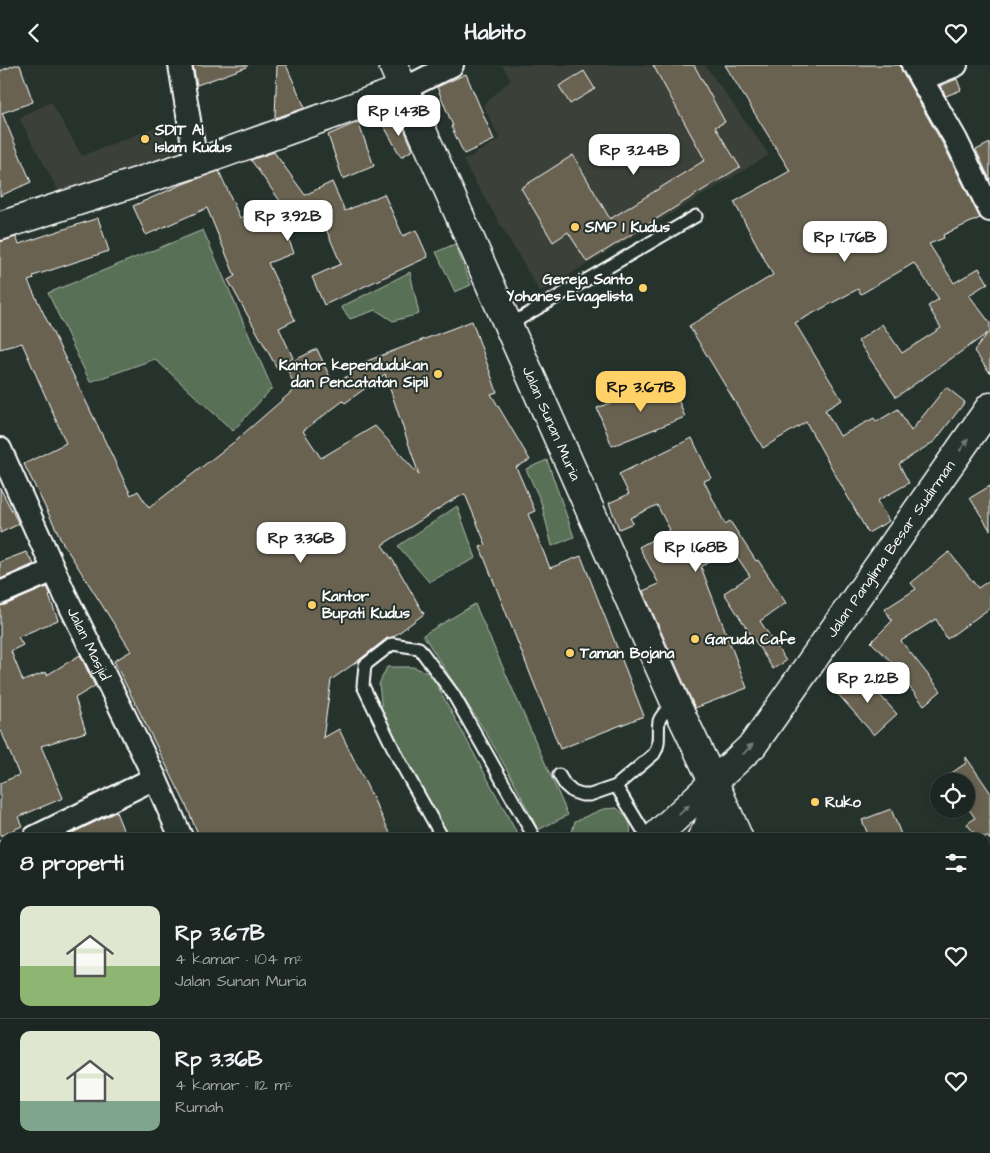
<!DOCTYPE html>
<html lang="id">
<head>
<meta charset="utf-8">
<style>
  :root { --surface:#1c2622; --page:#252e2a; --text:#f1f3f6; --muted:#a0a5a5; --line:#3a4340; --accent:#ffd166 }
  body { margin:0; font-family:"Architects Daughter",sans-serif; background:var(--page); color:var(--text); height:100vh; display:flex; flex-direction:column; font-size:19px; white-space:nowrap }
  * { box-sizing:border-box; margin:0 }
  p { font-size:16px; color:var(--muted) }
  .icon { flex:none; width:28px; height:28px; fill:none; stroke:currentColor; stroke-width:2; stroke-linecap:round; stroke-linejoin:round }
  .map { position:relative; flex:1; overflow:hidden }
  .drawer { position:absolute; left:0px; top:768px; width:990px; height:321px; display:flex; flex-direction:column; background:var(--surface); border-radius:15px 15px 0 0; box-shadow:0 2px 8px #0003,0 0 0 1px var(--line) }
  .drawer>* { flex:none }
  .buttons { position:absolute; left:930px; top:708px; display:grid; gap:10px }
  .buttons a { display:grid; place-items:center; width:45px; height:45px; border-radius:50%; background:var(--surface); box-shadow:0 2px 8px #0003,0 0 0 1px var(--line); font-size:25px }
  .price { position:absolute; translate:-50% -42px; padding:0 11px; border-radius:10px; background:#fff; color:#222; font-size:16px; line-height:32px; filter:drop-shadow(0 1px 2px #0008) }
  .price::after { content:''; position:absolute; left:50%; top:30px; width:15px; height:11px; margin-left:-8px; background:inherit; clip-path:polygon(0 0,100% 0,50% 100%) }
  .price.on { background:var(--accent); color:#111 }
  ul { padding:0; list-style:none }
  li { display:flex; align-items:center; gap:15px; height:125px; padding:0 20px }
  li+li { border-top:1px solid var(--line) }
  li span { display:grid; place-items:center; flex:none; width:140px; height:100px; border-radius:10px; color:#555 }
  li>.icon { margin-inline-start:auto }
  span .icon { width:60px; height:60px; fill:#fffc; stroke-width:1 }
  li b { font-size:21px }
  h2 { display:flex; justify-content:space-between; align-items:center; height:60px; padding:0 20px; font-size:21px }
  header { display:flex; justify-content:space-between; align-items:center; height:65px; padding:0 20px; background:var(--surface); font-size:22px; font-weight:700 }
  .map>svg:first-child { display:block }
</style>
</head>
<body>
<header><svg class="icon" aria-label="back" viewBox="0 0 24 24"><path d="M15 5l-7 7 7 7"/></svg>Habito<svg class="icon" aria-label="heart" viewBox="0 0 24 24"><path d="M12 20l-8-8c-3-5 5-10 8-4 3-6 11-1 8 4z"/></svg></header>
<div class="map">
<svg width="990" height="1088" viewBox="0 0 990 1088">
  <rect width="100%" height="100%" fill="#26332d"/>
  <filter id="ink" filterUnits="userSpaceOnUse"><feTurbulence type="fractalNoise" baseFrequency=".02" numOctaves="2"/><feDisplacementMap in="SourceGraphic" scale="10" xChannelSelector="R" yChannelSelector="G"/><feConvolveMatrix kernelMatrix="1 2 1 2 8 2 1 2 1" color-interpolation-filters="sRGB"/></filter>
  <g filter="url(#ink)">
    <path fill="#3a4138" d="M502,0H705L769,90L540,227L463,96L500,74L483,40L511,15Z
      M51,37L82,91L158,61L173,88L60,129L19,53Z"/>
    <path fill="#587156" stroke="#acb8aa" d="M203,165L272,323L233,366L155,294L90,317L48,228Z
      M455,179L471,220L455,227L436,187Z
      M410,207L419,249L393,256L376,245L350,254L341,242Z
      M547,395L574,472L552,481L541,437L526,404Z
      M457,441L476,493L429,517L398,481Z
      M475,539L568,750L538,765L514,717L486,668L423,570Z
      M387,602H413L431,609L519,772H448L382,646L379,619Z
      M617,743C626,751 634,759 629,772H563L572,767L575,756L603,744Z
      M435,1084H697L695,1088H437Z"/>
    <path fill="#696251" stroke="#fff" fill-rule="evenodd" d="M15,0H20L33,37L2,48L31,117L0,131V6Z
      M193,0H247V2L197,20Z
      M277,0H286L305,43L275,53Z
      M653,0H694L725,57L715,62L740,102L587,197L568,167L553,177L521,123L573,90L610,154L705,95Z
      M725,0H900L902,7L944,81L980,153L943,170L944,173L929,179L954,218L979,203L988,218L969,230L990,258V308L974,286L988,268L896,332L858,276L882,259L902,288L941,263L928,241L939,234L914,198L861,229L858,224L795,258L842,335L825,345L840,371L874,353L876,357L898,344L911,366L946,322L965,337L935,376L899,399L909,418L877,436L889,456L868,468L806,357L763,383L689,261L773,210L734,137L790,106Z
      M584,6L595,24L570,39L559,21Z
      M466,9L494,75L464,89L451,61H453L437,22Z
      M957,14L961,25L946,31L940,21Z
      M399,52L413,85L401,92L384,61Z
      M358,57L374,101L343,114L328,70Z
      M990,78V115L976,85Z
      M274,87L305,130L332,117L345,146L384,129L403,171L416,165L428,192L324,240L312,212L341,199L317,143L283,160L294,188L268,198L295,255L279,263L293,293L277,303L228,215L235,211L207,143L146,170L133,141L183,119L219,106L240,153L280,136L251,95Z
      M98,153L109,186L33,211L34,214L28,216L131,430L138,426L149,443L234,377L296,323L285,300L317,284L334,321L367,296L472,256L497,327L491,329L530,395L516,402L535,446L528,449L550,503L581,491L644,651L560,684L480,482L486,480L465,429L449,437L382,480L394,497L424,549L393,572L387,573L359,595L331,615L323,673L339,664L392,772H200L194,760L187,742L114,596L131,586L59,472H60L24,399L66,378L22,278L0,284V177L16,172L19,179ZM385,309L419,410L375,361L321,393L303,366L343,336L345,338Z
      M670,314L685,352L612,381L597,343Z
      M692,373L711,413L704,416L725,459L730,456L756,496L758,495L786,538L760,556L786,596L773,604L724,528L750,511L731,483L701,502L747,623L695,643L643,526L659,519L639,482L670,465L657,440L630,453L633,458L619,464L609,438L629,429L619,409Z
      M990,421V465L970,433Z
      M0,423L19,459L0,468Z
      M26,487L34,499L0,514V497Z
      M949,487L978,523L990,515V543L947,574L936,554L901,576L941,626L924,640L893,602L895,600L871,577L892,556L885,544L916,524L911,518Z
      M47,522L51,530L49,531L58,555L18,572L23,580L11,586L23,616L46,607L47,610L80,590L95,621L75,633L86,667L41,681L63,733L18,752L22,761L0,771V718L19,710L0,663V541L5,540Z
      M861,609L897,649L874,670L838,629Z
      M966,692L990,727V775L988,772H977L967,759L975,753L966,740V716H940L966,698Z
      M891,744L902,772H869L862,755Z
      M116,747L126,772H72L70,769Z"/>
    <g fill="none" stroke-linecap="round" stroke-linejoin="round">
      <defs>
        <path id="lane" d="M509,260L696,151
          M559,710L565,720L573,727L582,730H590L616,721L654,689C661,679 657,668 659,656C661,649 670,642 675,637
          M616,721L647,772
          M442,772L399,695L363,621L365,600L392,579L419,583L453,629L534,772"/>
        <g id="street">
          <path d="M180,0L196,98"/>
          <path d="M913,0L956,75L990,145"/>
          <path d="M921,14L956,0"/>
          <path d="M404,24L452,0"/>
          <path id="s1" d="M0,384L66,532L155,713L181,772"/>
          <path d="M0,528L54,505"/>
          <path d="M35,772L155,713"/>
          <path d="M0,790L5,787"/>
        </g>
        <g id="secondary">
          <path id="s2" d="M393,0L675,637L720,731L738,772"/>
          <path d="M0,161L196,98L404,24"/>
          <path id="s3" d="M655,772L753,680L990,342"/>
          <path d="M702,772L707,765L712,750L720,731"/>
          <path d="M985,1027L990,1026"/>
          <path d="M408,1084L410,1088"/>
          <path d="M714,1088L716,1084"/>
          <path d="M808,1088L819,1084"/>
        </g>
      </defs>
      <use href="#lane" stroke="#fff" stroke-width="15"/>
      <use href="#street" stroke="#fff" stroke-width="26"/>
      <use href="#secondary" stroke="#fff" stroke-width="31"/>
      <use href="#lane" stroke="#26332d" stroke-width="11"/>
      <use href="#street" stroke="#26332d" stroke-width="22"/>
      <use href="#secondary" stroke="#26332d" stroke-width="28"/>
    </g>
    <defs><path id="oneway-solid" d="M-6-.8H1V-3.2L6.5 0L1 3.2V.8H-6Z" transform="scale(1.25)"/></defs>
    <g fill="#727a76">
      <use href="#oneway-solid" transform="translate(964 380) rotate(-55)"/>
      <use href="#oneway-solid" transform="translate(748 684) rotate(-46)"/>
      <use href="#oneway-solid" transform="translate(684 745) rotate(-43)"/>
    </g>
  </g>
  <g fill="#ffd166" stroke="#26332d" stroke-width="2">
    <circle cx="145" cy="74" r="5"/>
    <circle cx="575" cy="162" r="5"/>
    <circle cx="643" cy="223" r="5"/>
    <circle cx="438" cy="309" r="5"/>
    <circle cx="312" cy="540" r="5"/>
    <circle cx="695" cy="574" r="5"/>
    <circle cx="570" cy="588" r="5"/>
    <circle cx="815" cy="737" r="5"/>
  </g>
  <g text-anchor="middle" dominant-baseline="central" stroke-width="4" stroke-linejoin="round" paint-order="stroke">
    <g font-size="15" font-weight="bold" fill="#fff" stroke="#26332d" text-anchor="start">
      <text x="155" y="65">SDIT Al<tspan x="155" dy="17">Islam Kudus</tspan></text>
      <text x="585" y="162">SMP 1 Kudus</text>
      <text x="633" y="214" text-anchor="end">Gereja Santo<tspan x="633" dy="17">Yohanes Evagelista</tspan></text>
      <text x="428" y="300" text-anchor="end">Kantor kependudukan<tspan x="428" dy="17">dan Pencatatan Sipil</tspan></text>
      <text x="322" y="531">Kantor<tspan x="322" dy="17">Bupati Kudus</tspan></text>
      <text x="705" y="574">Garuda Cafe</text>
      <text x="580" y="588">Taman Bojana</text>
      <text x="825" y="737">Ruko</text>
    </g>
    <g font-size="15" fill="#fff" stroke="#26332d">
      <text stroke="none"><textPath href="#s2" startOffset="392">Jalan Sunan Muria</textPath></text>
      <text stroke="none"><textPath href="#s3" startOffset="374">Jalan Panglima Besar Sudirman</textPath></text>
      <text stroke="none"><textPath href="#s1" startOffset="214">Jalan Masjid</textPath></text>
    </g>
  </g>
</svg>
<div class="buttons">
<a><svg class="icon" aria-label="locate" viewBox="0 0 24 24"><circle cx="12" cy="12" r="6"/><path d="M12 2v4M12 18v4M2 12h4M18 12h4"/></svg></a>
</div>
<b class="price" style="left:399px;top:72px">Rp 1.43B</b>
<b class="price" style="left:634px;top:111px">Rp 3.24B</b>
<b class="price" style="left:288px;top:177px">Rp 3.92B</b>
<b class="price" style="left:845px;top:198px">Rp 1.76B</b>
<b class="price on" style="left:641px;top:348px">Rp 3.67B</b>
<b class="price" style="left:301px;top:499px">Rp 3.36B</b>
<b class="price" style="left:696px;top:508px">Rp 1.68B</b>
<b class="price" style="left:868px;top:639px">Rp 2.12B</b>
<section class="drawer">
<h2>8 properti<svg class="icon" aria-label="filters" viewBox="0 0 24 24"><path d="M4 7h16M4 17h16"/><circle cx="9" cy="7" r="2"/><circle cx="15" cy="17" r="2"/></svg></h2>
<ul>
<li><span style="background:linear-gradient(#dfe7d0 60%,#8fb573 0)"><svg class="icon" aria-label="home" viewBox="0 0 24 24"><path d="M3 11l9-7 9 7M6 9v11h12V9"/></svg></span><div><b>Rp 3.67B</b><p>4 kamar · 104 m²</p><p>Jalan Sunan Muria</p></div><svg class="icon" aria-label="heart" viewBox="0 0 24 24"><path d="M12 20l-8-8c-3-5 5-10 8-4 3-6 11-1 8 4z"/></svg></li>
<li><span style="background:linear-gradient(#dfe7d0 70%,#7fa58c 0)"><svg class="icon" aria-label="home" viewBox="0 0 24 24"><path d="M3 11l9-7 9 7M6 9v11h12V9"/></svg></span><div><b>Rp 3.36B</b><p>4 kamar · 112 m²</p><p>Rumah</p></div><svg class="icon" aria-label="heart" viewBox="0 0 24 24"><path d="M12 20l-8-8c-3-5 5-10 8-4 3-6 11-1 8 4z"/></svg></li>
</ul>
</section>
</div>
</body>
</html>
